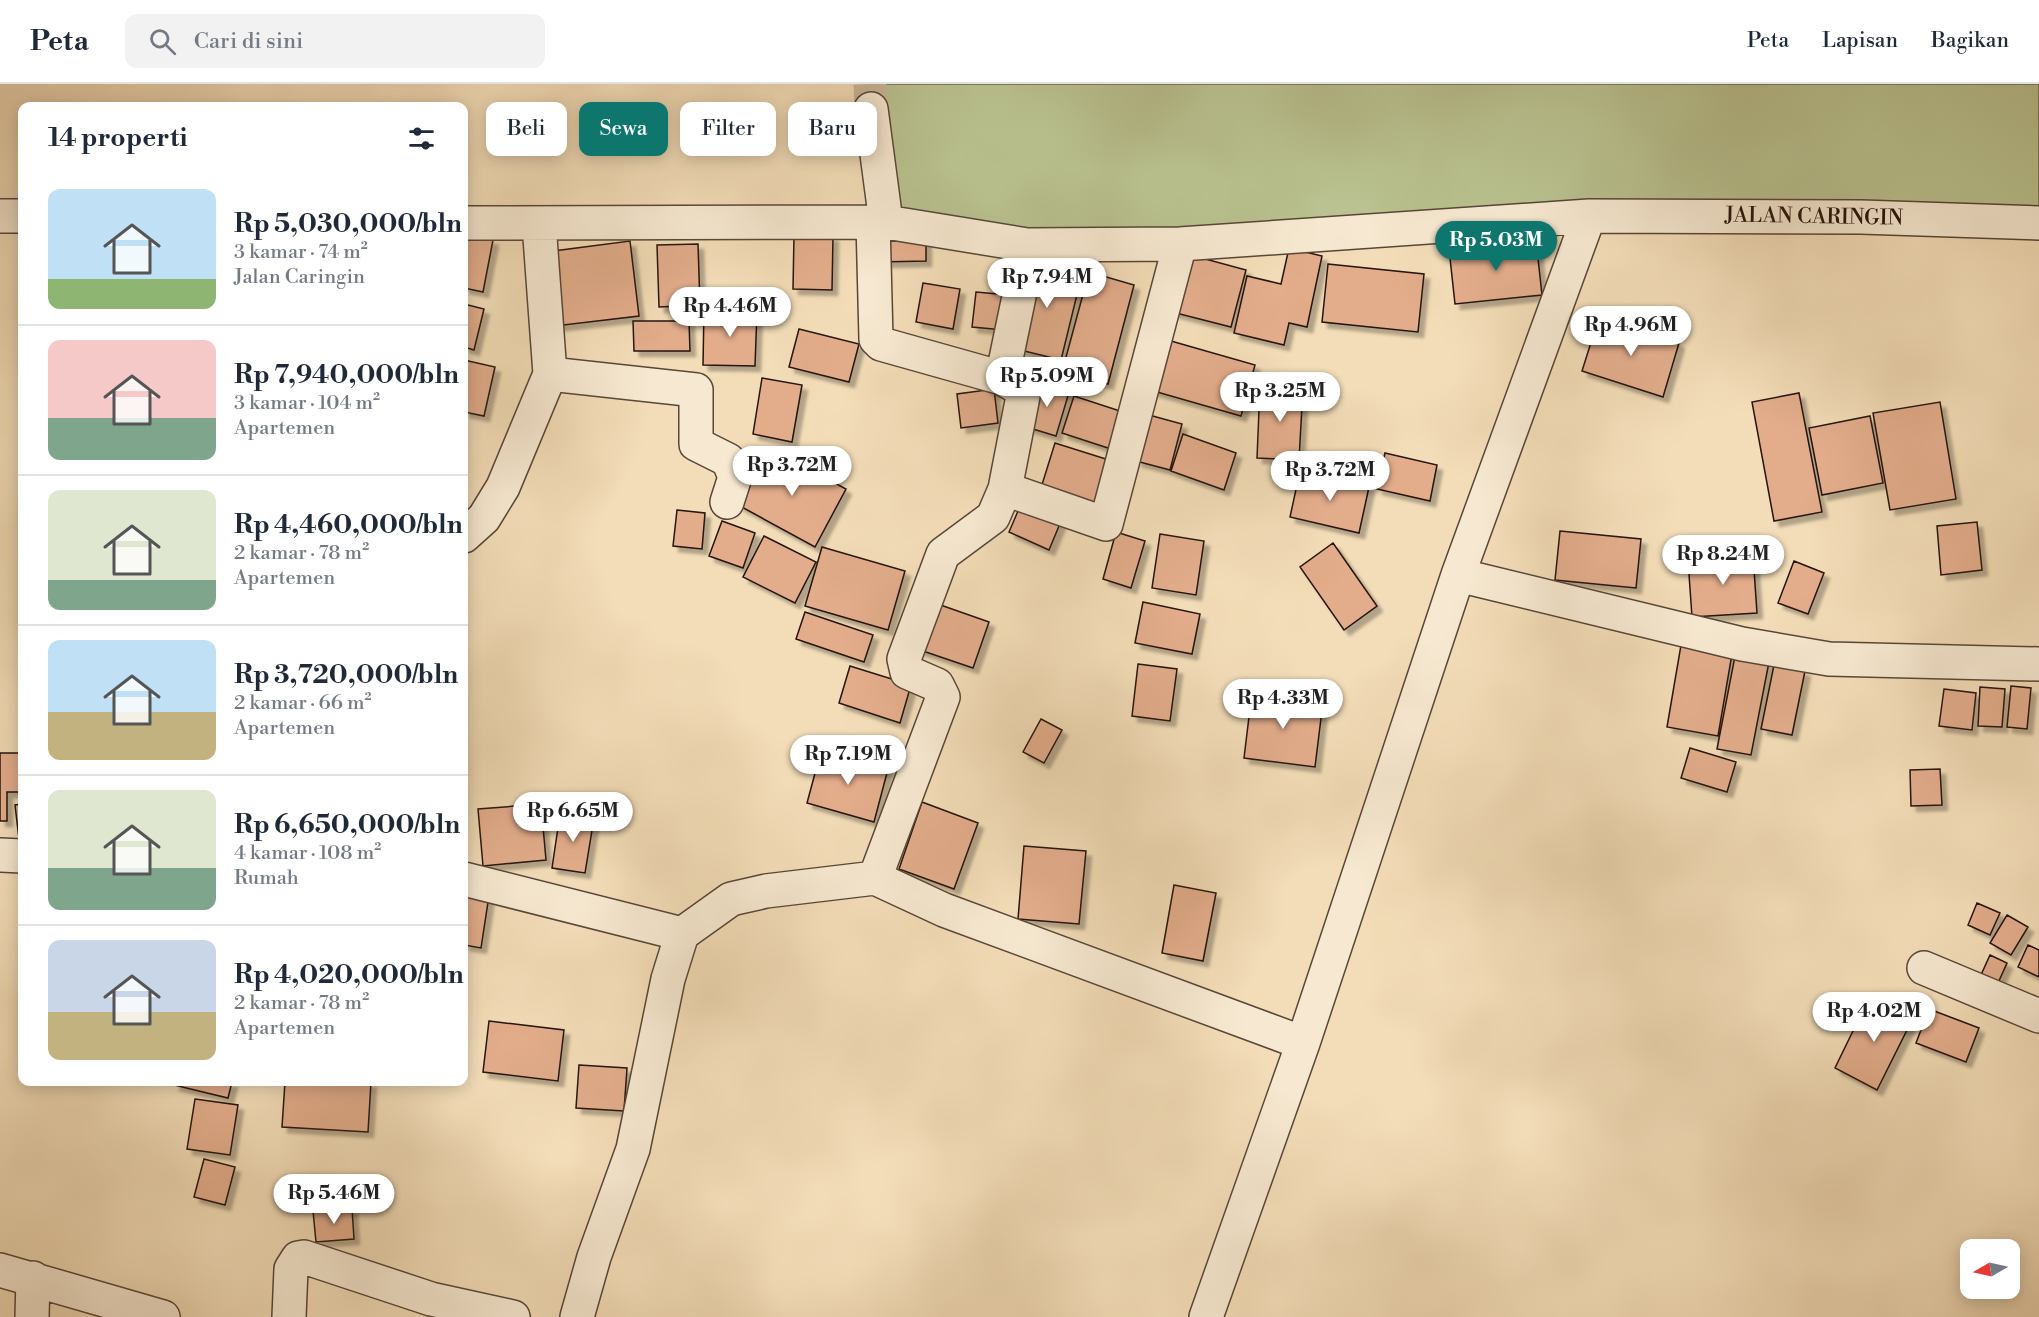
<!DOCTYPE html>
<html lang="id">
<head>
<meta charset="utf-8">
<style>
  :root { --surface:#fff; --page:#f2f2f3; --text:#1f2937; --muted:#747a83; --line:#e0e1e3; --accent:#0f766e }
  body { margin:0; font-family:"Libre Bodoni",serif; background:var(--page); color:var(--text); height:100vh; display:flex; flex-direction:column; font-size:22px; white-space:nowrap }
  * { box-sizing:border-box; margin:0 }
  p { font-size:20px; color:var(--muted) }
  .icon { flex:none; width:33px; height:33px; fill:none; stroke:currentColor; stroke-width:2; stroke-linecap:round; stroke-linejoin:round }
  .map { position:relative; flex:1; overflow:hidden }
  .side { position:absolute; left:18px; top:18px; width:450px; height:984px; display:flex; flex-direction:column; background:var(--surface); border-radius:12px; box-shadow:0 3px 15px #0003 }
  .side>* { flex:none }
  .top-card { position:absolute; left:486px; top:18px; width:570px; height:54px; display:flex; gap:12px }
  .needle { width:39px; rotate:261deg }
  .buttons { position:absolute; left:1960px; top:1155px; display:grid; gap:12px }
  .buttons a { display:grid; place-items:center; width:60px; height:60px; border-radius:12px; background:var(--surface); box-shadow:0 3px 15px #0003; font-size:30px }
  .price { position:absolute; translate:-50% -51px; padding:0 14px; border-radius:21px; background:#fff; color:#222; font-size:20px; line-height:39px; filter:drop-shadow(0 2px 3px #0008) }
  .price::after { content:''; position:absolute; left:50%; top:36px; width:18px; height:14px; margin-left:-9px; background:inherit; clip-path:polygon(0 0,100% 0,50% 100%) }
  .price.current { background:var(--accent); color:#fff }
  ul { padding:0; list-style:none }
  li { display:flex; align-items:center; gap:18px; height:150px; padding:0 30px }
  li+li { border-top:2px solid var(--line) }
  li span { display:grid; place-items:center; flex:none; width:168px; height:120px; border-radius:12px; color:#555 }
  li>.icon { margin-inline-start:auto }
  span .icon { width:72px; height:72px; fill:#fffc; stroke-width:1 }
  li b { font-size:26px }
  h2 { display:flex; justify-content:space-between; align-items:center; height:72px; padding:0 30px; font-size:26px }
  .tag { padding:0 21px; border-radius:12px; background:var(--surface); box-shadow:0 3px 15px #0003; font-size:21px; line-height:54px }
  .tag.current { background:var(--accent); color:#fff }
  header { display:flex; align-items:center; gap:36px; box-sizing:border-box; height:84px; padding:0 30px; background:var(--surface); border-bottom:2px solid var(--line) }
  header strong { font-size:28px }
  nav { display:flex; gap:33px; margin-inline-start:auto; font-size:21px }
  .search { width:420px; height:54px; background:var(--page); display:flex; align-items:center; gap:15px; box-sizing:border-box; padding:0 21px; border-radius:12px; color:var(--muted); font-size:22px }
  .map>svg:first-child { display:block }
</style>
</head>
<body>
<header>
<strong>Peta</strong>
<div class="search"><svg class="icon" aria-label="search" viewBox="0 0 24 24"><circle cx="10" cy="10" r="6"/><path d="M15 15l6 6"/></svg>Cari di sini</div>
<nav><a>Peta</a><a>Lapisan</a><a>Bagikan</a></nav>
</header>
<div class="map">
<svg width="2039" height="1233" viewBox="0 0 2039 1233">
  <defs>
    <filter id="shadow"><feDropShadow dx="5.5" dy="5.5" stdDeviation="1.5" flood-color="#0004"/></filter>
  </defs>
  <rect width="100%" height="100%" fill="#f3ddb8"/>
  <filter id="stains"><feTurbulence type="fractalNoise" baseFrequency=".00333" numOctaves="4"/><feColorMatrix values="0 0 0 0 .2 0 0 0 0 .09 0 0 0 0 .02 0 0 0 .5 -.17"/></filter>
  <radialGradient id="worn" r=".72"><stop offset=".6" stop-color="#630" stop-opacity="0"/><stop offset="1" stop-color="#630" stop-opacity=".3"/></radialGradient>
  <path fill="#b9c290" stroke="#6f6a4e" stroke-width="1.5" d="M870,0H2039V139L1810,132L1027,161L886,138Z"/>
  <path fill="#e3ad8c" stroke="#25130d" stroke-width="1.5" filter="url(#shadow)" d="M926,145V177L878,178V147Z
    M464,149L493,156L483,208L464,204Z
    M794,152H833L832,206L793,205Z
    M1536,156L1542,211L1455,220L1449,165Z
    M630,157L639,232L555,242L546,168Z
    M698,160L700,221L659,223L657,161Z
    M1289,164L1322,172L1307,243L1289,239L1284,261L1234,249L1247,192L1281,200Z
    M1187,170L1246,186L1231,243L1172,228Z
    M1034,173L1083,186L1061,276L1012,264Z
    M1328,180L1424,190L1418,248L1322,238Z
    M1089,188L1134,201L1108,300L1062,288Z
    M923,199L960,205L953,245L916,238Z
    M976,208L1008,211L1004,246L972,243Z
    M464,220L484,225L474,266L464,263Z
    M704,225L757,227L755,282L703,281Z
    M1599,233L1679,259L1663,313L1582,287Z
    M633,237H689L690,267H634Z
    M799,245L859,260L849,298L789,283Z
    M1164,255L1255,281L1241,332L1150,306Z
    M464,276L495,283L484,332L464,328Z
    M762,294L802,301L792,358L753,350Z
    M1038,295L1070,305L1056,352L1023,342Z
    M1260,302L1303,304L1299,376L1257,374Z
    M994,305L998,339L961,344L957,310Z
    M1799,309L1822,428L1774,437L1752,318Z
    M1074,312L1123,328L1111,365L1062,349Z
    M1940,318L1956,415L1890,426L1873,329Z
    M1149,331L1182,340L1170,386L1136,377Z
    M1870,332L1883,399L1822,411L1809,344Z
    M1183,350L1236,369L1224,406L1171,387Z
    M1055,359L1109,376L1094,424L1040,407Z
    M768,363L846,405L815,463L738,421Z
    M1385,369L1437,381L1430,417L1377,405Z
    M1300,387L1369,403L1359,449L1290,433Z
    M1024,413L1064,430L1049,466L1009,448Z
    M677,426L705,429L702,465L673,462Z
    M722,437L755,449L743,484L709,472Z
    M1977,438L1982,486L1941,491L1937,442Z
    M1560,447L1641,455L1636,504L1555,496Z
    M1116,448L1145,457L1131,504L1103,495Z
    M1160,450L1204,457L1196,511L1152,504Z
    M764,452L816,478L795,519L743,493Z
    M1333,459L1377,522L1344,546L1300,483Z
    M822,463L905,487L888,546L805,522Z
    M1753,471L1757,529L1692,533L1688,476Z
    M1794,477L1824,489L1808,530L1778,519Z
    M932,518L989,538L973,584L917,565Z
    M1143,518L1200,530L1192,570L1135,559Z
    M805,528L873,551L864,578L796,555Z
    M1681,561L1732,570L1718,652L1667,643Z
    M1735,572L1769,578L1751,671L1717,665Z
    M1138,580L1177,585L1170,637L1132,632Z
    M1774,581L1805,587L1792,651L1761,645Z
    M850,582L911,601L900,639L839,619Z
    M2011,602L2031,604L2027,645L2007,643Z
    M1980,603L2005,605L2002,643L1978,642Z
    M1944,605L1976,609L1972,646L1939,642Z
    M1252,608L1323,618L1315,683L1244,674Z
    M1041,635L1062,646L1044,679L1023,668Z
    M1690,664L1736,678L1727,708L1681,694Z
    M821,667L888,685L874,738L807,719Z
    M0,669H22V708H7V737H0Z
    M1940,685L1942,721L1911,722L1910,686Z
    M922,718L978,739L954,805L899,785Z
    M22,720V754L19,755L15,721Z
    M541,720L546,776L483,782L478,725Z
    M560,730L594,734L585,789L552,784Z
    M1024,762L1086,767L1079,840L1018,835Z
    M467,801L490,805L481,864L464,861Z
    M1174,801L1216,809L1203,877L1162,869Z
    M1977,819L2000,829L1990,851L1968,841Z
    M2007,831L2028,843L2011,871L1990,859Z
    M2028,861L2039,866V893L2018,883Z
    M1990,871L2007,879L1998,899L1981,891Z
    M1870,912L1913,934L1877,1006L1835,984Z
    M1929,925L1979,944L1966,978L1916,959Z
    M489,937L564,946L558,997L483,988Z
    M579,981L627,984L624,1027L576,1024Z
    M175,998H232L228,1014L174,1001Z
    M285,998H371L368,1048L282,1043Z
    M195,1015L238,1021L230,1071L187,1065Z
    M204,1075L235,1083L225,1121L194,1113Z
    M352,1124L354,1155L316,1158L313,1127Z"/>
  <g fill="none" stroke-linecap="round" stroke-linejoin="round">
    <path stroke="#cab596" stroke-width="33" stroke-dasharray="33 16" stroke-linecap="butt" d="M870,0L871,25"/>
    <defs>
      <path id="minor" d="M871,25L886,138
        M0,132H22
        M873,138L876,255L881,260L1002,294
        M464,139L886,138L1027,161L1180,160L1589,132L1861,133L2039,139
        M550,290L696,306V360L728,376L735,393L727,418
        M1005,405L1106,440L1180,160
        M464,452L484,434L503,403L550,290L539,140
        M1458,491L1742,560L1829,575L2039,580
        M0,771L22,772
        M875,794L943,613L937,601L907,588L904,575L943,470L993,433L1005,405L1024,307L1002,294L1021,203L1027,161
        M464,795L682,850
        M1924,884L2039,932
        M0,1186L163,1233
        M32,1233L33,1194
        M289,1233L291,1185L298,1174L304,1173L431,1215L513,1233
        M577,1233L594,1173L633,1065L668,895L682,850L731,815L766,807L875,794L944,826L1303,959
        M1206,1233L1303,959L1458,491L1589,132"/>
    </defs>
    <use href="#minor" stroke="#584638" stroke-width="36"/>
    <use href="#minor" stroke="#f7e9d1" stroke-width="33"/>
  </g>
  <g text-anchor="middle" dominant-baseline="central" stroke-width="6" stroke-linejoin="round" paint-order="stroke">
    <g font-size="21" fill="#25130d" stroke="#f7e9d1">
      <text transform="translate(1814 133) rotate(1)">JALAN CARINGIN</text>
    </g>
  </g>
  <rect width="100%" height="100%" filter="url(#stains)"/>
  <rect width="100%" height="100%" fill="url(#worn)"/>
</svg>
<div class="buttons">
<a><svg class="needle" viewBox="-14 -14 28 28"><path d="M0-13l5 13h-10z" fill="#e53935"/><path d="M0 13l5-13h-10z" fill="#747a83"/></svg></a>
</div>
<b class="price current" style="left:1496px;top:188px">Rp 5.03M</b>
<b class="price" style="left:1047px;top:225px">Rp 7.94M</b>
<b class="price" style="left:730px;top:254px">Rp 4.46M</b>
<b class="price" style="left:1631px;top:273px">Rp 4.96M</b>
<b class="price" style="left:1047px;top:324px">Rp 5.09M</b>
<b class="price" style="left:1280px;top:339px">Rp 3.25M</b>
<b class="price" style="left:792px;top:413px">Rp 3.72M</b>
<b class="price" style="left:1330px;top:418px">Rp 3.72M</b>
<b class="price" style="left:1723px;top:502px">Rp 8.24M</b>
<b class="price" style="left:1283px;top:646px">Rp 4.33M</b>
<b class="price" style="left:848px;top:702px">Rp 7.19M</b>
<b class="price" style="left:573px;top:759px">Rp 6.65M</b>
<b class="price" style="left:1874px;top:959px">Rp 4.02M</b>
<b class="price" style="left:334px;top:1141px">Rp 5.46M</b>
<div class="top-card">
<a class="tag">Beli</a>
<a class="tag current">Sewa</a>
<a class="tag">Filter</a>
<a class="tag">Baru</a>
</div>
<section class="side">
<h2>14 properti<svg class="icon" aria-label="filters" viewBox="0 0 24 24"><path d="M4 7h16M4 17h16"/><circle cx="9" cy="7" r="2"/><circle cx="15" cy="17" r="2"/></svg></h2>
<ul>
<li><span style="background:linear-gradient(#bfe0f5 75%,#8fb573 0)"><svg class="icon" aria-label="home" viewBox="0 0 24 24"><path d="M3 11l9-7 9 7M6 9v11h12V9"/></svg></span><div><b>Rp 5,030,000/bln</b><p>3 kamar · 74 m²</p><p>Jalan Caringin</p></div></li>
<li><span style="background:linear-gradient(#f6c9c9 65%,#7fa58c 0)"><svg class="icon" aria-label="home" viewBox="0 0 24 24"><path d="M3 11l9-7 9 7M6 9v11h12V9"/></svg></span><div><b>Rp 7,940,000/bln</b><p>3 kamar · 104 m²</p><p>Apartemen</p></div></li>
<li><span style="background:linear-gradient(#dfe7d0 75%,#7fa58c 0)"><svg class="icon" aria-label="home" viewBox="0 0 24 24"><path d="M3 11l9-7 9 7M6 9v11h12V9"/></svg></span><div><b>Rp 4,460,000/bln</b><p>2 kamar · 78 m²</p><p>Apartemen</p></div></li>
<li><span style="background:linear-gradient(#bfe0f5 60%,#c2b280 0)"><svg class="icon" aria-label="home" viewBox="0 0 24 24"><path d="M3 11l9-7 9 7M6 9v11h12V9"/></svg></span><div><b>Rp 3,720,000/bln</b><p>2 kamar · 66 m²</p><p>Apartemen</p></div></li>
<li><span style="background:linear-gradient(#dfe7d0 65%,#7fa58c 0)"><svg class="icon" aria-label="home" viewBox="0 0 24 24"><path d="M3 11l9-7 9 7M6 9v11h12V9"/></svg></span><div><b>Rp 6,650,000/bln</b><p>4 kamar · 108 m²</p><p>Rumah</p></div></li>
<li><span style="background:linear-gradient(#c9d6e8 60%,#c2b280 0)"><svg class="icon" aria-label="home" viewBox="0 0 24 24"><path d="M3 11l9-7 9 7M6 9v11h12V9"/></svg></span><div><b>Rp 4,020,000/bln</b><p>2 kamar · 78 m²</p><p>Apartemen</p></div></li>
</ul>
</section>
</div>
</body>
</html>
